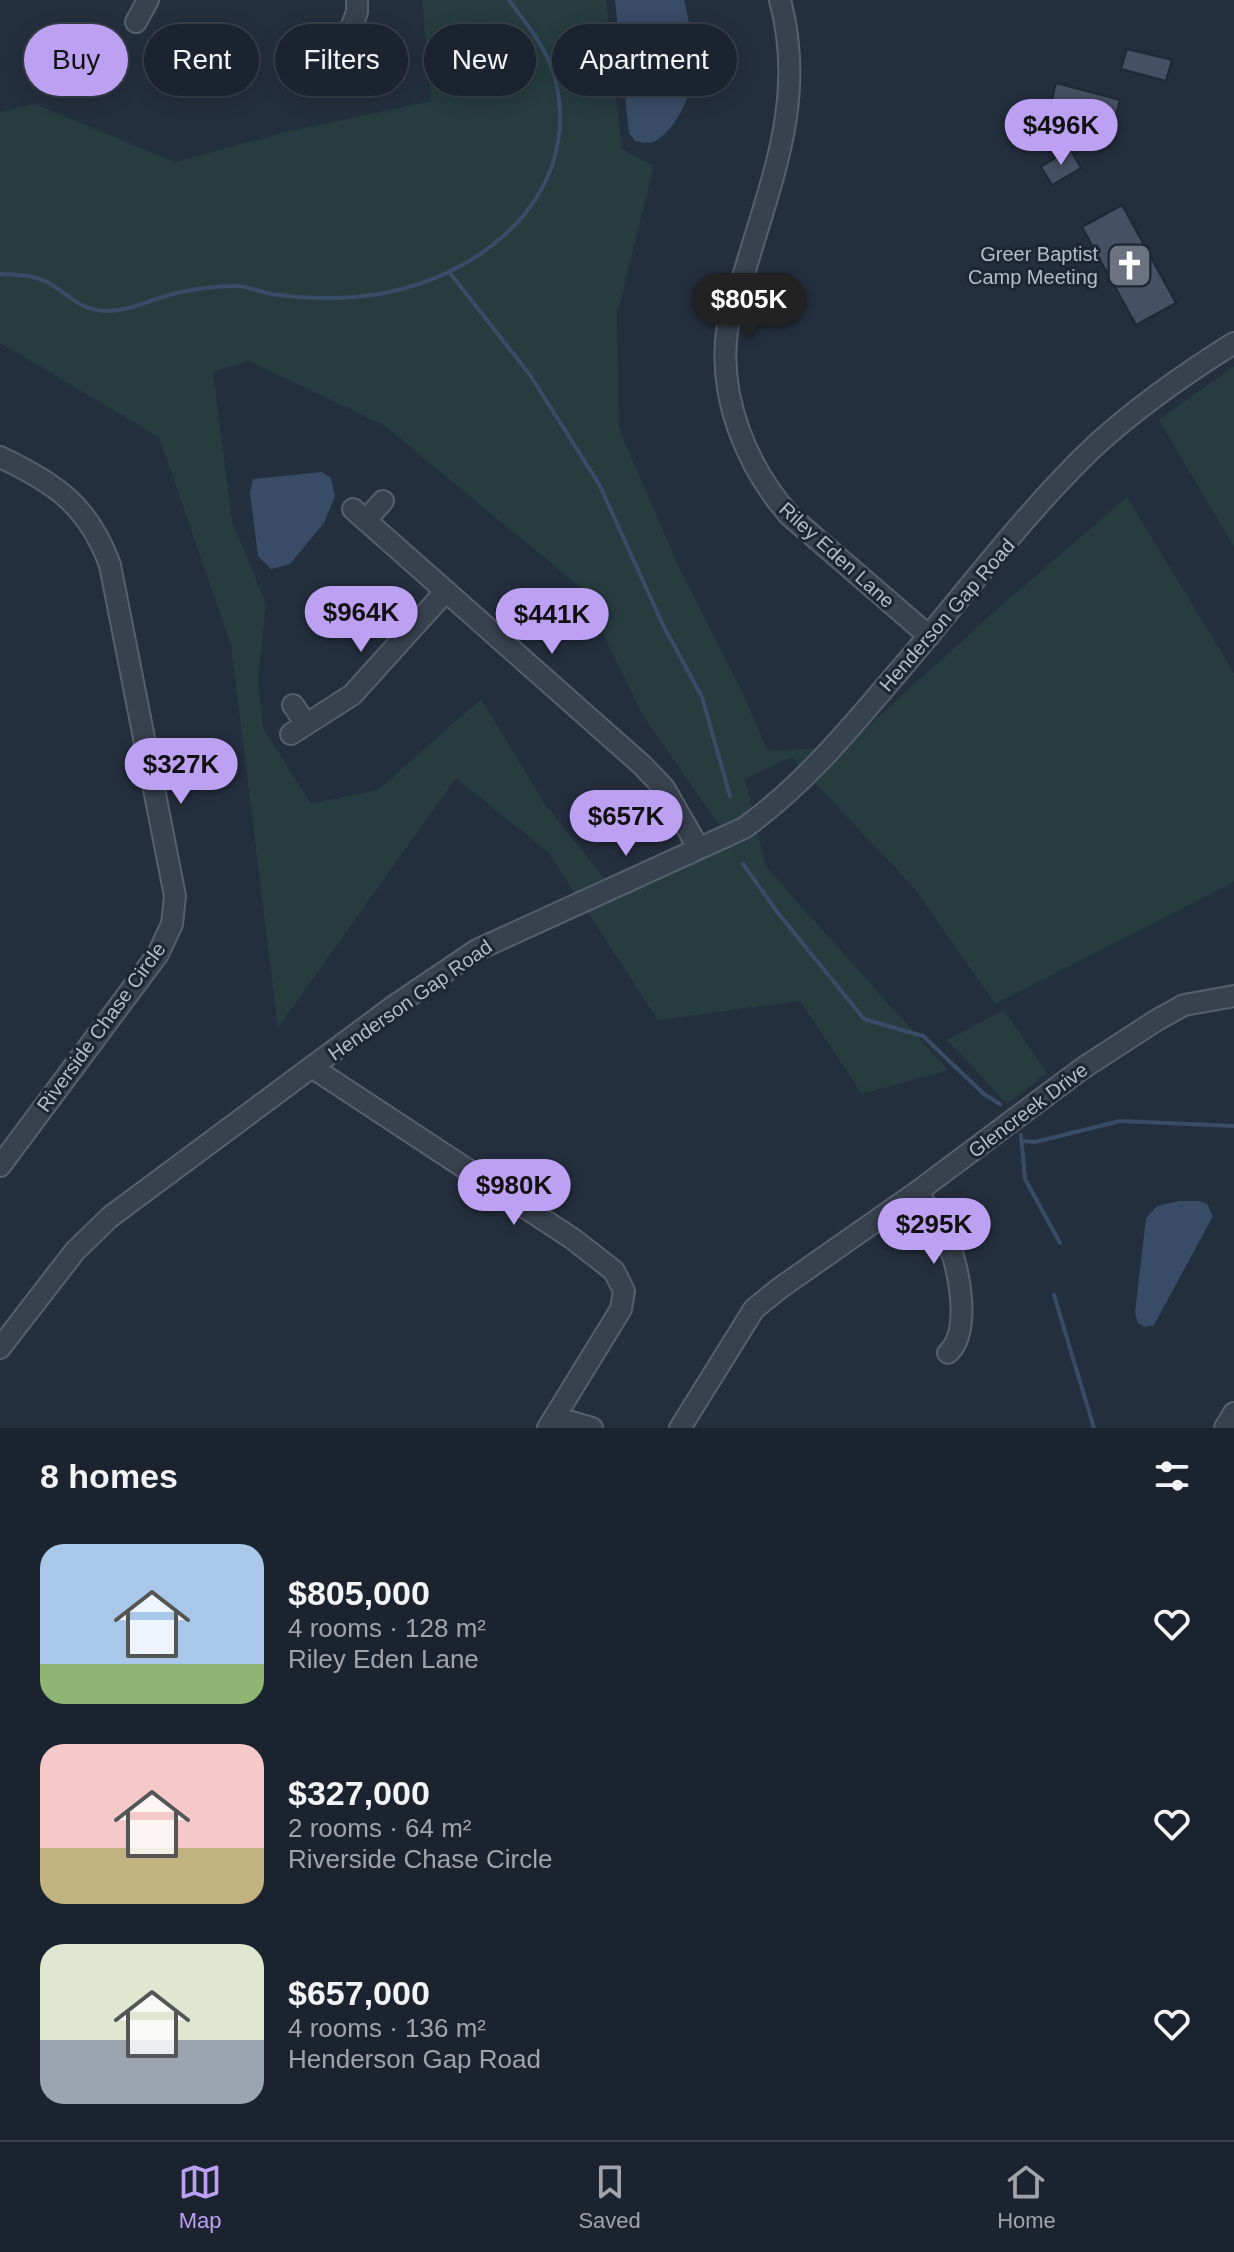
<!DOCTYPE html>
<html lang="en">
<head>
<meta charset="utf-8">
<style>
  :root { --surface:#1b232e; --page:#242b36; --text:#f1f3f6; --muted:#a0a4aa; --line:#39404a; --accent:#bca0f2 }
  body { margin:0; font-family:Arial,sans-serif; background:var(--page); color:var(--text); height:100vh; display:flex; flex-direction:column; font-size:30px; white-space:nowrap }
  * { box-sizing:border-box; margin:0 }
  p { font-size:26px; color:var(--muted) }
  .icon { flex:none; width:44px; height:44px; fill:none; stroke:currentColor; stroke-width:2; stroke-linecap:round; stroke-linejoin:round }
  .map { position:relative; height:1428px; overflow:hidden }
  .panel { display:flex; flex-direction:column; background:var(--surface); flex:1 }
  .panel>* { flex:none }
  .top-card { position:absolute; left:24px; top:24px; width:800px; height:72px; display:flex; gap:16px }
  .price { position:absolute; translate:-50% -68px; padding:0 18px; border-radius:28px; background:var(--accent); color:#111; font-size:26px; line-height:52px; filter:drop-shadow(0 2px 4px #0008) }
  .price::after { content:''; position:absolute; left:50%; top:48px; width:24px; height:18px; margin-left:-12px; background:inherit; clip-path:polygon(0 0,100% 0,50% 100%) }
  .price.active { background:#222; color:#fff }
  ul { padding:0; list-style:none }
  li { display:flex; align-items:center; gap:24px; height:200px; padding:0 40px }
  li span { display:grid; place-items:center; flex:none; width:224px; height:160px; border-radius:24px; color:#555 }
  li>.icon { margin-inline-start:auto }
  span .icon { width:96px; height:96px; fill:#fffc; stroke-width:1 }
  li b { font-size:34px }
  h2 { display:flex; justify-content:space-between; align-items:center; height:96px; padding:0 40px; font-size:34px }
  .pill { padding:0 28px; border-radius:36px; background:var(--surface); box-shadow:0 4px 20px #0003,0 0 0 2px var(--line); font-size:28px; line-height:72px }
  .pill.active { background:var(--accent); color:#111 }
  .tabs { display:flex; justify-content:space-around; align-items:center; height:112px; border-top:2px solid var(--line); background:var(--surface); font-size:22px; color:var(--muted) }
  .tabs a { display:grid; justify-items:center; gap:4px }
  .tabs .active { color:var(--accent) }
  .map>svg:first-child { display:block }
</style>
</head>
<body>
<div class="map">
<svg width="1234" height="1428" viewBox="0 0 1234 1428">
  <rect width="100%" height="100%" fill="#242f3e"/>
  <path fill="#263c3f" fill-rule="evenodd" d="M422,0H606L622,149L654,166L617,315L619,429L679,567L746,700L767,750L844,748L1004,603L1127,497L1234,673V882L995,1004L915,889L791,757L745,779L766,867L948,1070L862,1094L800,1001L658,1020L548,852L456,778L278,1028L231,645L159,437L0,343V112L35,104L175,162L286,132L431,101ZM249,361L385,426L580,587L642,714L719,825L605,879L545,804L481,699L378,790L311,804L263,728L258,680L266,604L232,521L213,372Z
    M1234,366V547L1159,420Z
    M1004,1010L1047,1073L1007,1104L947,1040Z"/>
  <path fill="#394c67" d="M615,0H684C690,24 694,49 694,74C693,94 672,135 653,142C648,144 640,142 635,141L629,133Z
    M322,472L331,478L335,496L324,523L290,564L271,569L258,556L250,492L253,479Z
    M1179,1201H1199L1207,1204L1213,1216L1154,1325L1145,1327L1138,1323L1135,1313L1146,1218L1157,1206Z"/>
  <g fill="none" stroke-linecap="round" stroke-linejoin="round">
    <path stroke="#394c67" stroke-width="4" d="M450,273L530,375L599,484L663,625L702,697L730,796
      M0,274C17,275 32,274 47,282C67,293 81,311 106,311C130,311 152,299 176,293C194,289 218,286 236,286C248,286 260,292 271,294C299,298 328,299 356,297C468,288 586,202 555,78C548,49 526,24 509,0
      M743,864L778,913L864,1019L923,1036L984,1094L1000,1104
      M1021,1135L1025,1179L1060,1243
      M1022,1141L1035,1142L1120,1121L1234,1126
      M1054,1295L1094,1428"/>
  </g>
  <path fill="#455162" stroke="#1f2835" stroke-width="2" d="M1127,49L1172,60L1166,81L1121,69Z
    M1056,83L1120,100L1113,128L1049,112Z
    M1070,149L1081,168L1052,185L1041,167Z
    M1122,205L1176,303L1136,325L1082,227Z"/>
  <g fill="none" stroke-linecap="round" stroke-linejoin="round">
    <defs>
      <path id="minor" d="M780,0C806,97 773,175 746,267C740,288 730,310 727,331C718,398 747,467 790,516L929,636
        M136,22L148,0
        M351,28L357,12V0
        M0,457C55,483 88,505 110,565L175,896L172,924L158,954L0,1166
        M353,509L642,765L664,788L698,847
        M366,520L383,501
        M293,705L306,724
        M291,734L352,695L446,591
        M313,1068L573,1239L614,1271L624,1291L621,1309L548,1428
        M917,1192C927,1207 940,1223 947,1240C959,1266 972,1331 948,1353
        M0,1348L75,1251L110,1217L394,1006L477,950L744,828C808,782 854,723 905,664C967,591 1028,509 1097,444C1139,406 1186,373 1234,343
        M555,1417L592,1428
        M680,1428L754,1309L780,1288L917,1192L1083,1068L1157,1020L1184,1005L1234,996
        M1225,1428L1234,1413"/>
    </defs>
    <use href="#minor" stroke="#565f6c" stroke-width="24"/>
    <use href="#minor" stroke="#38414e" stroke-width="20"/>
  </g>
  <defs>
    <symbol id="church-square" viewBox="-11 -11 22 22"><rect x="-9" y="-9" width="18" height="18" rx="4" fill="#6b7280" stroke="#1d2633"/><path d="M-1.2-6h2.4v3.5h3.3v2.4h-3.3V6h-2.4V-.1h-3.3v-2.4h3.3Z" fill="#fff"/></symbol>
  </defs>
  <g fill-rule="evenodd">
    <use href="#church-square" x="1104" y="240" width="51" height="51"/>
  </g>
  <g text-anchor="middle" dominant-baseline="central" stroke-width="6" stroke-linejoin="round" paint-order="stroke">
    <g font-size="20" fill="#b4bcc9" stroke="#1d2633" text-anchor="end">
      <text x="1098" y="254">Greer Baptist<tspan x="1098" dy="23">Camp Meeting</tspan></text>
    </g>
    <g font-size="20" fill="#b4bcc9" stroke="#1d2633">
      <text transform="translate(837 555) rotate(42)">Riley Eden Lane</text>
      <text transform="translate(947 615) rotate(-49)">Henderson Gap Road</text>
      <text transform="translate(410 1000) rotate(-35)">Henderson Gap Road</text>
      <text transform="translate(101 1027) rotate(-54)">Riverside Chase Circle</text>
      <text transform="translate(1028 1110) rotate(-37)">Glencreek Drive</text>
    </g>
  </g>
</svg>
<b class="price" style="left:1061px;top:167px">$496K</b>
<b class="price active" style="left:749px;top:341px">$805K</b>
<b class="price" style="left:361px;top:654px">$964K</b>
<b class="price" style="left:552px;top:656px">$441K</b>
<b class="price" style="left:181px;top:806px">$327K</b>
<b class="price" style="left:626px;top:858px">$657K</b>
<b class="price" style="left:514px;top:1227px">$980K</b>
<b class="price" style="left:934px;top:1266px">$295K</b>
<div class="top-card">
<a class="pill active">Buy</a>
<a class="pill">Rent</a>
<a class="pill">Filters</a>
<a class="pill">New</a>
<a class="pill">Apartment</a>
</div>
</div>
<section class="panel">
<h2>8 homes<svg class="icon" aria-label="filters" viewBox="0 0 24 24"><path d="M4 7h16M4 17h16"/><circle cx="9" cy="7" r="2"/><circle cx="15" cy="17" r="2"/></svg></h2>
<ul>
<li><span style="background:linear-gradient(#a9c7e8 75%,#8fb573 0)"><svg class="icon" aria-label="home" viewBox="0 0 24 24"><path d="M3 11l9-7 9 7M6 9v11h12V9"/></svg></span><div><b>$805,000</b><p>4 rooms · 128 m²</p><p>Riley Eden Lane</p></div><svg class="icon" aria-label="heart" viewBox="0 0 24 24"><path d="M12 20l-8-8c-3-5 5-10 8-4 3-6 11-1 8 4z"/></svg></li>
<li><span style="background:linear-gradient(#f6c9c9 65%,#c2b280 0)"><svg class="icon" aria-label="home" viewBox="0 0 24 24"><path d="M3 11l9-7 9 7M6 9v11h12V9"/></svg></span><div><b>$327,000</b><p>2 rooms · 64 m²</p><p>Riverside Chase Circle</p></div><svg class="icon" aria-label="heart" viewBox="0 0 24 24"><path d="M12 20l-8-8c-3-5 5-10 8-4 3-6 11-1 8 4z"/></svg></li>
<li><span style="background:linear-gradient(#dfe7d0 60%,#9aa5b1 0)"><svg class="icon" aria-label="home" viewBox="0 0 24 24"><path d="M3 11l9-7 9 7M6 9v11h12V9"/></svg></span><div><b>$657,000</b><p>4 rooms · 136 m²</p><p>Henderson Gap Road</p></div><svg class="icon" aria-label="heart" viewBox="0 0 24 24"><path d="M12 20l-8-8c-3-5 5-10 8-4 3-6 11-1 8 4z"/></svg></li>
</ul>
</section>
<nav class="tabs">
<a class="active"><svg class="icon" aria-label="map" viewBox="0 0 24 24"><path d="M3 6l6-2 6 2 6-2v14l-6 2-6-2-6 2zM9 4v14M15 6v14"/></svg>Map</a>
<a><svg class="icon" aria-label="saved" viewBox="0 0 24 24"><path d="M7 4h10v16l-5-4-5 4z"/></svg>Saved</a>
<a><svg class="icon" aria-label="home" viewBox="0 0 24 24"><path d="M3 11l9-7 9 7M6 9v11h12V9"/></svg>Home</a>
</nav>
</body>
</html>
